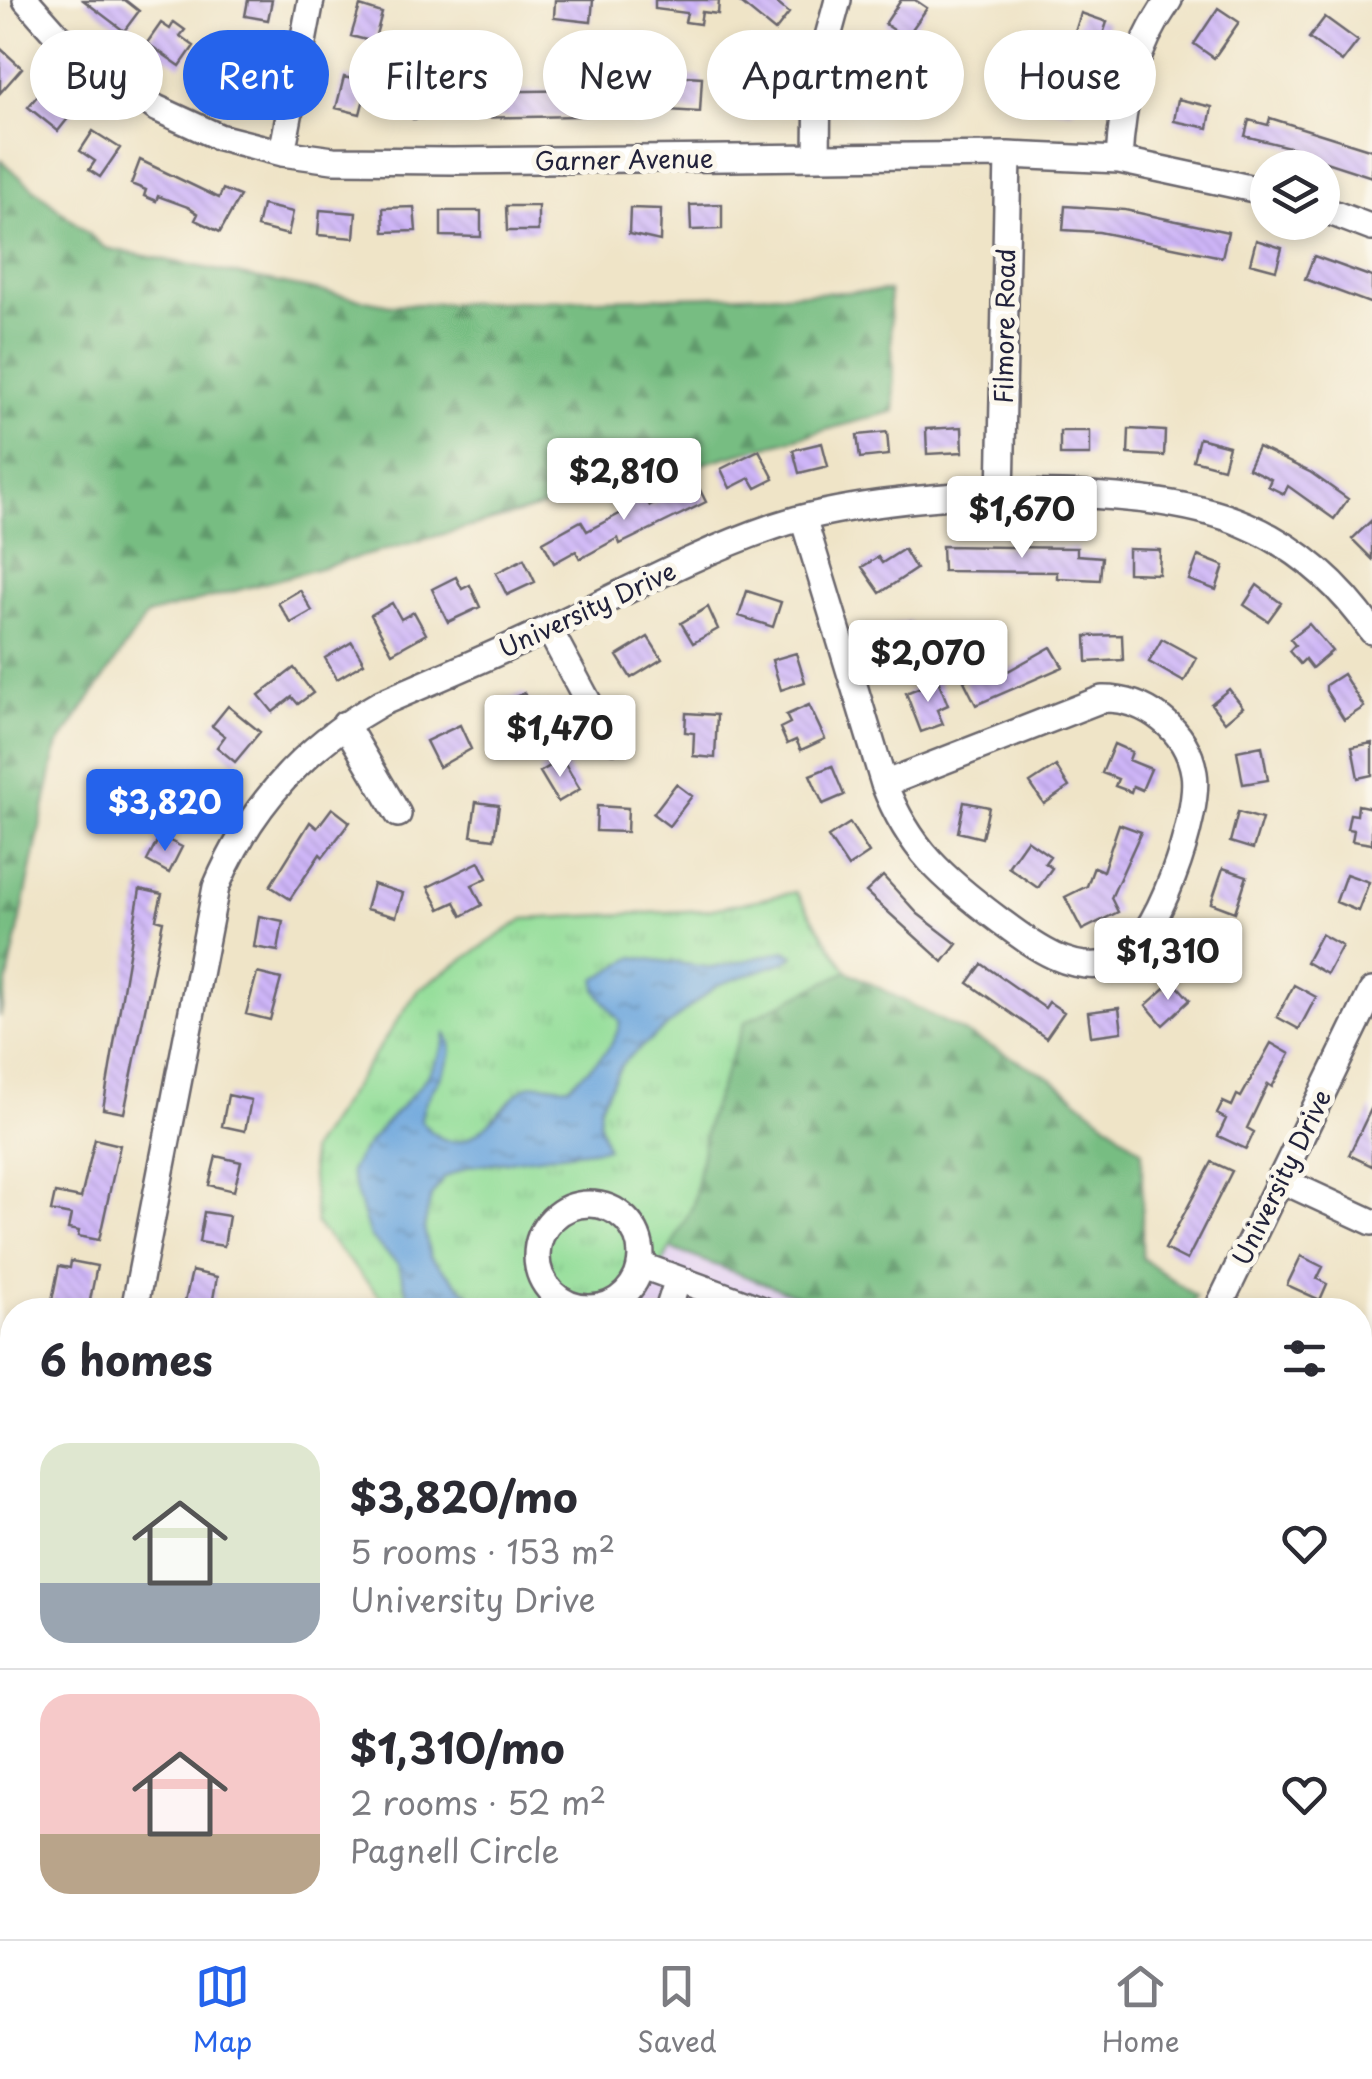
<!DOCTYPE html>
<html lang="en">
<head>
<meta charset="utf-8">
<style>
  :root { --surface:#fff; --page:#f2f2f3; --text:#2b2b33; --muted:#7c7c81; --line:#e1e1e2; --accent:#2563eb }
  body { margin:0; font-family:"Playpen Sans",sans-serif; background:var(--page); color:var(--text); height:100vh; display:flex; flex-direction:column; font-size:38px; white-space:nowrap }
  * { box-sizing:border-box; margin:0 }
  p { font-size:32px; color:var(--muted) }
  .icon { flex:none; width:55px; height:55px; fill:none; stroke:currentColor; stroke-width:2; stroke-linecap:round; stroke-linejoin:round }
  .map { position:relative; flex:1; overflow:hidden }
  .drawer { position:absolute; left:0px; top:1298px; width:1372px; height:642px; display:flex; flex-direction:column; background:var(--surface); border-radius:40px 40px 0 0; box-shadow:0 5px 15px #0003 }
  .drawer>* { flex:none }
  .hud { position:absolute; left:30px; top:30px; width:1312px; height:90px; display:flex; gap:20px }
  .tools { position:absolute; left:1250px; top:150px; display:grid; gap:20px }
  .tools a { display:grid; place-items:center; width:90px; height:90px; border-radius:50%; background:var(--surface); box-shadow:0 5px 15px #0003; font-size:50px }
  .price { position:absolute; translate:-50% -85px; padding:0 22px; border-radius:10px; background:#fff; color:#222; font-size:32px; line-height:65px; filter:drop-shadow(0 2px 5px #0008) }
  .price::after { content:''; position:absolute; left:50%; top:60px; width:30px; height:22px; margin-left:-15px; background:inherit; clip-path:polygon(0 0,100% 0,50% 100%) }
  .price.on { background:var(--accent); color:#fff }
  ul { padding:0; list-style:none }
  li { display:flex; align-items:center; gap:30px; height:250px; padding:0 40px }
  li+li { border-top:2px solid var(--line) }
  li span { display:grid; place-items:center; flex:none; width:280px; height:200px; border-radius:30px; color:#555 }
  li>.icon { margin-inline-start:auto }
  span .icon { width:120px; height:120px; fill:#fffc; stroke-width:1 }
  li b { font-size:42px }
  h2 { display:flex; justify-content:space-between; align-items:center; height:120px; padding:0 40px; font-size:42px }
  .pill { padding:0 35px; border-radius:45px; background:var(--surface); box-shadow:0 5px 15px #0003; font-size:35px; line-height:90px }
  .pill.on { background:var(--accent); color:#fff }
  .menu { display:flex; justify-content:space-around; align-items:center; height:140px; border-top:2px solid var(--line); background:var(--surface); font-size:28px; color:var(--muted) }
  .menu a { display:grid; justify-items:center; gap:5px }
  .menu .on { color:var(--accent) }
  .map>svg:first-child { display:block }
</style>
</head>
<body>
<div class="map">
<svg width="1372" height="1939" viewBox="0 0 1372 1939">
  <defs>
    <pattern id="forest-firs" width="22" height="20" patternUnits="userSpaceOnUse" patternTransform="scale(2.5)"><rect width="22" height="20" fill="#77bd82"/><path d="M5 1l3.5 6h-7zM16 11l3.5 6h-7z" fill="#61996c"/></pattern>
    <pattern id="park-tufts" width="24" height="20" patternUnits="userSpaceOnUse" patternTransform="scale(2.5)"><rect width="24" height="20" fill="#94de9a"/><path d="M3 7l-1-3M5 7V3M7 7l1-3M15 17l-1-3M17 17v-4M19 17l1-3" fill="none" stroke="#7fbe86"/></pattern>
    <pattern id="water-ripples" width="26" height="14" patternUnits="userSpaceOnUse" patternTransform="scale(2.5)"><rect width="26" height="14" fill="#6ea7dd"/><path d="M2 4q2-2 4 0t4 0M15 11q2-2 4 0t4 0" fill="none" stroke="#5a88b4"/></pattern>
    <pattern id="building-back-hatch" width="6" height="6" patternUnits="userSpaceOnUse" patternTransform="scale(2.5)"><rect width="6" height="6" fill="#ceb5f8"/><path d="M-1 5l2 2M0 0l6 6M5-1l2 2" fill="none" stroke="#b19bd6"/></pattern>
  </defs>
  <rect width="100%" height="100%" fill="#fbf7ec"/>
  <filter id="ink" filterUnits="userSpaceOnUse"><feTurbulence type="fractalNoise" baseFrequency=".01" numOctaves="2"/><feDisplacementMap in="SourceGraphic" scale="20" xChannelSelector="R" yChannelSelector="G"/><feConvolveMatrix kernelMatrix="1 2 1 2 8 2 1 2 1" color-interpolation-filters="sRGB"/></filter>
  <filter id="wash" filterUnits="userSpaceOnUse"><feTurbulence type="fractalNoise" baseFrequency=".0048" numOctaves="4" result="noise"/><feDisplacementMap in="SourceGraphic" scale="40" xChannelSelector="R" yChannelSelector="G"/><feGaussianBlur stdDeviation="2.25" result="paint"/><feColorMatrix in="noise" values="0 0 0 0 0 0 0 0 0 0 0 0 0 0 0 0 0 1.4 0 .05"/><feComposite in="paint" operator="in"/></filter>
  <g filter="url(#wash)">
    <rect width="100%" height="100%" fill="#efe4c7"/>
    <path fill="#e4d3f2" d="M670,1248L835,1310H638Z"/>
    <path fill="url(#forest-firs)" stroke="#4c705e" stroke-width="2.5" d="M0,160L105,248L390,305L889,291L895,411L147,615L57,747L0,1017Z
      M847,971L1051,1078L1142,1151V1258L1196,1297L1190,1310H835L670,1248L693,1205L708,1119L745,1021Z"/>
    <path fill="url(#park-tufts)" stroke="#5b806a" stroke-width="2.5" d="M796,892L847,971L745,1022L708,1119L693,1205L638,1310H392L316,1224L310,1151L418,990L524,919L708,910Z"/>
    <path fill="url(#water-ripples)" stroke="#48648c" stroke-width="2.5" d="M785,951L794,955L785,962L717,985L623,1062L600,1106L599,1123L607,1148L469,1166L444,1178L431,1196L424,1228L430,1257L485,1310H413L398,1264L370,1237L350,1172C374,1120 434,1092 446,1034C465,1062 422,1089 421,1121C464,1174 495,1109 523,1089C539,1078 553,1089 569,1086C590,1067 615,1051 620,1022L596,990V979L634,957L713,968Z"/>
    <g id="blocks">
      <path fill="url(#building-back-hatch)" d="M83,0H125L139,11L124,31Z
        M248,0H272L268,20L245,16Z
        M555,0H593L591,22L554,18Z
        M655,0H719L718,14L702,12L700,24L685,22L687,13L655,9Z
        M737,0H773L789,13L775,31Z
        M901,0H915L927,8L906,38L885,24Z
        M360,6L382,13L374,42L351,36Z
        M1218,8L1239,22L1214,58L1194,44Z
        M1081,13L1107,22L1096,56L1070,48Z
        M1325,17L1358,41L1342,62L1309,38Z
        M174,22L185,30L180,36L194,46L180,66L147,43L161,23L170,29Z
        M0,48L22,68L0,93Z
        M755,59L776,71L754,109L733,96Z
        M218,60L256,66L253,88L215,82Z
        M886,67L898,95L875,105L863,76Z
        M669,75L702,77L700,112L635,108V115L413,119L412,87H421L420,78L438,77L439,87L456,86V92L653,89V93L667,94Z
        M344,77L368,83L360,114L336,108Z
        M1038,83L1074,85L1073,110L1036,107Z
        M43,89L73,112L58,131L28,107Z
        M1178,99L1212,107L1208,128L1174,121Z
        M1270,118L1372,150V177L1304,155L1305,151L1245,136L1249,120L1268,125Z
        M93,131L120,148L100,177L89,170L95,161L80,151Z
        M140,160L219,198L223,189L240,196L220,232L195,220L198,214L188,207L158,196L156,201L144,196L146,190L131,184Z
        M722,204V229L691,230L690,205Z
        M262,205L293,212L288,235L257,227Z
        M506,206H538V231H507Z
        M1065,206L1125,210L1228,232L1222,257L1099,232L1063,230Z
        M414,207L416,231L384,232L383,208Z
        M630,208L661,209L660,241L629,234Z
        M320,210L356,213L354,238L318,235Z
        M441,211H481V237L441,236Z
        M1256,240L1282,248L1276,270L1250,263Z
        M1314,256L1372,277V304L1305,279Z
        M962,427L963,452L927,454L926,429Z
        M1129,429L1165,431L1164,456L1128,454Z
        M1060,431H1090V455H1060Z
        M887,432L889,455L860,458L857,435Z
        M1199,438L1229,446L1223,468L1193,460Z
        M822,443L828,466L799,473L793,450Z
        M1258,447L1310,472L1348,499L1334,519L1288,486L1284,494L1268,486L1271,479L1248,468Z
        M759,450L774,479L756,488L750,478L730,488L721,469Z
        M696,482L706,502L620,544L618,538L580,559L576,551L554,563L543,542L581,521L587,531L625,511L620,502L641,491L650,506Z
        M1372,520V559L1352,539Z
        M942,546L1077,548V555L1102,557L1100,580L1057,578V572L943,571Z
        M904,549L916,569L880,593L862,567L878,557L882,563Z
        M1128,549L1160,550L1159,574L1128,573Z
        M1198,556L1224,566L1216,590L1189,580Z
        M524,559L535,582L507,595L496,573Z
        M456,577L462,589L470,585L480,607L448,622L432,589Z
        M1257,585L1281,603L1268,621L1244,605Z
        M300,590L312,611L291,623L278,603Z
        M747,591L781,602L773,627L739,616Z
        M392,603L401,619L414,612L426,634L392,653L371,615Z
        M708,607L718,629L693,643L681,623Z
        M910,621L918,651L896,657L888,627Z
        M1309,624L1332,651L1312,668L1305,659L1300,664L1289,651L1295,645L1290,639Z
        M1122,635L1123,660L1087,662L1086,636Z
        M648,637L662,659L631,678L617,656Z
        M1162,639L1197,658L1184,682L1149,662Z
        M352,642L364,663L337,679L325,658Z
        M1051,647L1063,667L976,705L964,681L1003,662L1008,671Z
        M796,653L805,682L781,690L772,660Z
        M294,668L313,693L298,704L292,697L273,712L259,695Z
        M1343,674L1364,707L1344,720L1326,691V685Z
        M938,680L948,705L937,710L943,724L921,732L906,693Z
        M1229,689L1243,707L1225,722L1211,704Z
        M524,693L547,738L525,750L496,706Z
        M809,705L825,739L801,750L796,740L787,744L780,728L790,723L786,715Z
        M228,706L260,732L235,762L217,747L225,736L212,726Z
        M686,713L717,715L715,758L693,756L694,733L685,732Z
        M460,725L471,749L439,767L426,741Z
        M1372,743V775L1358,778L1352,747Z
        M1114,744L1132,752L1129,760L1151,769L1142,790L1133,786L1131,792L1115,786L1118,779L1102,773Z
        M1262,746L1268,780L1243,784L1237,751Z
        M562,759L580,789L558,802L540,772Z
        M832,766L844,795L823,804L810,775Z
        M1056,766L1069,787L1044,804L1030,783Z
        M199,774L217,789L199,812L181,798Z
        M676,784L692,796L669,826L653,814Z
        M476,802L499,805L494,839L471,836Z
        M964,802L989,807L982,838L958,832Z
        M1358,805L1372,808V844L1352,841L1354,830L1347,829L1350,814L1357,815Z
        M597,806L628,808L627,832L596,831Z
        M332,808L350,822L323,857L320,854L290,899L270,886L310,822L317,828Z
        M1238,812L1262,819L1253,849L1230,842Z
        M850,823L869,853L848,867L828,837Z
        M1119,824L1141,832L1111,898L1118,912L1082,930L1065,897L1087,886L1094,867L1103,871Z
        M160,836L182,847L169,873L147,861Z
        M1027,840L1050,856L1045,863L1052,868L1038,888L1008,867Z
        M479,862L487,878L472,885L482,905L462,916L455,902L440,909L428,887Z
        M1223,868L1247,876L1235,912L1211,903Z
        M1346,874L1369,882L1358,911L1336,902Z
        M883,876L918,914L957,944L943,962L866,892Z
        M373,884L403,893L396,917L366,909Z
        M140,889L162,894L156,919L163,921L124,1113L103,1109Z
        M259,916L283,921L278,951L254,947Z
        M1204,928L1225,937L1212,966L1191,957Z
        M1321,934L1342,946L1327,974L1306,962Z
        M982,964L1045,1008L1049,1002L1064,1012L1046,1038L968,983Z
        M257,973L281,979L270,1020L246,1014Z
        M1173,981L1190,1000L1163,1025L1146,1005Z
        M1294,985L1316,997L1299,1029L1277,1017Z
        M1119,1008L1122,1032L1091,1036L1088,1012Z
        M1271,1043L1290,1054L1272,1087L1268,1084L1247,1128L1254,1132L1246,1149L1218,1136L1226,1119L1217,1114L1223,1102L1232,1106L1237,1095L1241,1097Z
        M228,1095L251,1100L245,1131L222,1126Z
        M1372,1107V1166L1349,1155Z
        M95,1139L120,1145L99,1240L78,1236L79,1231L68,1229L71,1215L51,1211L55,1193L81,1198Z
        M216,1156L241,1162L234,1191L209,1185Z
        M1212,1162L1232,1171L1187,1260L1165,1249Z
        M204,1212L229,1216L224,1246L199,1242Z
        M1301,1256L1323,1267L1317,1279L1327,1284L1320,1300L1287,1285Z
        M71,1261L97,1266L88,1310H50L59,1266L70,1268Z
        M192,1271L217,1277L211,1310H183Z"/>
    </g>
  </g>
  <g filter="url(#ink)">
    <use href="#blocks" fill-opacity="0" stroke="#6a666c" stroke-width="2.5"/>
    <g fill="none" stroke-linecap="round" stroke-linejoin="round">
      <defs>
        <path id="minor" d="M26,0L58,36L156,108L219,137L282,153L333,160L452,161L1008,155L1119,160L1268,192
          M282,153L311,0
          M817,157L818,73L838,0
          M1119,160C1122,101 1134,50 1169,0
          M1322,209L1372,228
          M1001,497L1008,155
          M803,518L884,784
          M549,629L593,711L614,740
          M1102,699C1145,698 1187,729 1194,773C1201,813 1156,949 1115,962C1071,976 1031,944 999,920C944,879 909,849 884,784Z
          M345,724L398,814
          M1279,1179L1372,1222
          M537 1256a52 52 0 1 1 104 0a52 52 0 1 1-104 0Z
          M640,1265L763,1310
          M134,1310L216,887C250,806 304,746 381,703C439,678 497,654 554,626C627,591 699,552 775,526C886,489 1139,477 1246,525C1297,547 1340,585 1372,631
          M668,1310L678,1279
          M1217,1310L1372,991
          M1360,1758L1372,1756
          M684,1928L694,1939
          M1163,1928V1939
          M9,1939L12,1924
          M594,1939L608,1928
          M960,1939L963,1928"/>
      </defs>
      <use href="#minor" stroke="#6a666c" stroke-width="30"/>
      <use href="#minor" stroke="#fff" stroke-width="25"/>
    </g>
  </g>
  <g text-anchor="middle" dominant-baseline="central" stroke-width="10" stroke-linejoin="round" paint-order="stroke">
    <g font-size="25" fill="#22223b" stroke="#fbf7ec">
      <text transform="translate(624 159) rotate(-1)">Garner Avenue</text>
      <text transform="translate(1004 326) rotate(-89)">Filmore Road</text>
      <text transform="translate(587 609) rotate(-25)">University Drive</text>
      <text transform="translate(1281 1177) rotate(-64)">University Drive</text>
    </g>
  </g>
</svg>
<div class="tools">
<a><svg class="icon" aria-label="layers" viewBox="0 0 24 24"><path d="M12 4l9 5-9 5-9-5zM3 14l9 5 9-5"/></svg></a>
</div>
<b class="price" style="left:624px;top:523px">$2,810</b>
<b class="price" style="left:1022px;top:561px">$1,670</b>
<b class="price" style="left:928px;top:705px">$2,070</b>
<b class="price" style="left:560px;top:780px">$1,470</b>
<b class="price on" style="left:165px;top:854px">$3,820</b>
<b class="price" style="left:1168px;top:1003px">$1,310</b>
<div class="hud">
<a class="pill">Buy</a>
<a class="pill on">Rent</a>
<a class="pill">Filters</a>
<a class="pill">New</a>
<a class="pill">Apartment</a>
<a class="pill">House</a>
</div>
<section class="drawer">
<h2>6 homes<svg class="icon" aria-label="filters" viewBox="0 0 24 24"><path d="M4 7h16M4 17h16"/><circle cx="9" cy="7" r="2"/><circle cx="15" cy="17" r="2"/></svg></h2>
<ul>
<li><span style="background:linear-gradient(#dfe7d0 70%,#9aa5b1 0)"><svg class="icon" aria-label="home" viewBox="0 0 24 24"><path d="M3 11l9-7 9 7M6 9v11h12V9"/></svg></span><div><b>$3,820/mo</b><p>5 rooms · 153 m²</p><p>University Drive</p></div><svg class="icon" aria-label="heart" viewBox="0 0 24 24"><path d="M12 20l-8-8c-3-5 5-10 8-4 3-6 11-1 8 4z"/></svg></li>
<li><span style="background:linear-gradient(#f6c9c9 70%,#b9a48a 0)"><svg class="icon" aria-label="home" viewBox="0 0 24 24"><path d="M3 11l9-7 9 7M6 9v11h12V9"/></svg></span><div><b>$1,310/mo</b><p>2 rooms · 52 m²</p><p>Pagnell Circle</p></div><svg class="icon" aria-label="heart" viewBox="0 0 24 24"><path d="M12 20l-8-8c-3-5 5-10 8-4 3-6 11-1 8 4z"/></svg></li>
</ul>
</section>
</div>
<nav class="menu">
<a class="on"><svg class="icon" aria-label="map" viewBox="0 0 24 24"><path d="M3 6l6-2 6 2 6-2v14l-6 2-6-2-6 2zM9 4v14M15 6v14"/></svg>Map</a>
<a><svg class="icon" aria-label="saved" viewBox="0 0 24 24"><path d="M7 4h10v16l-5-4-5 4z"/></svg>Saved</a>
<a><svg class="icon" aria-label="home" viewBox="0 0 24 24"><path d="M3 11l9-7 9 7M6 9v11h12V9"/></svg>Home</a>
</nav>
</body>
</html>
